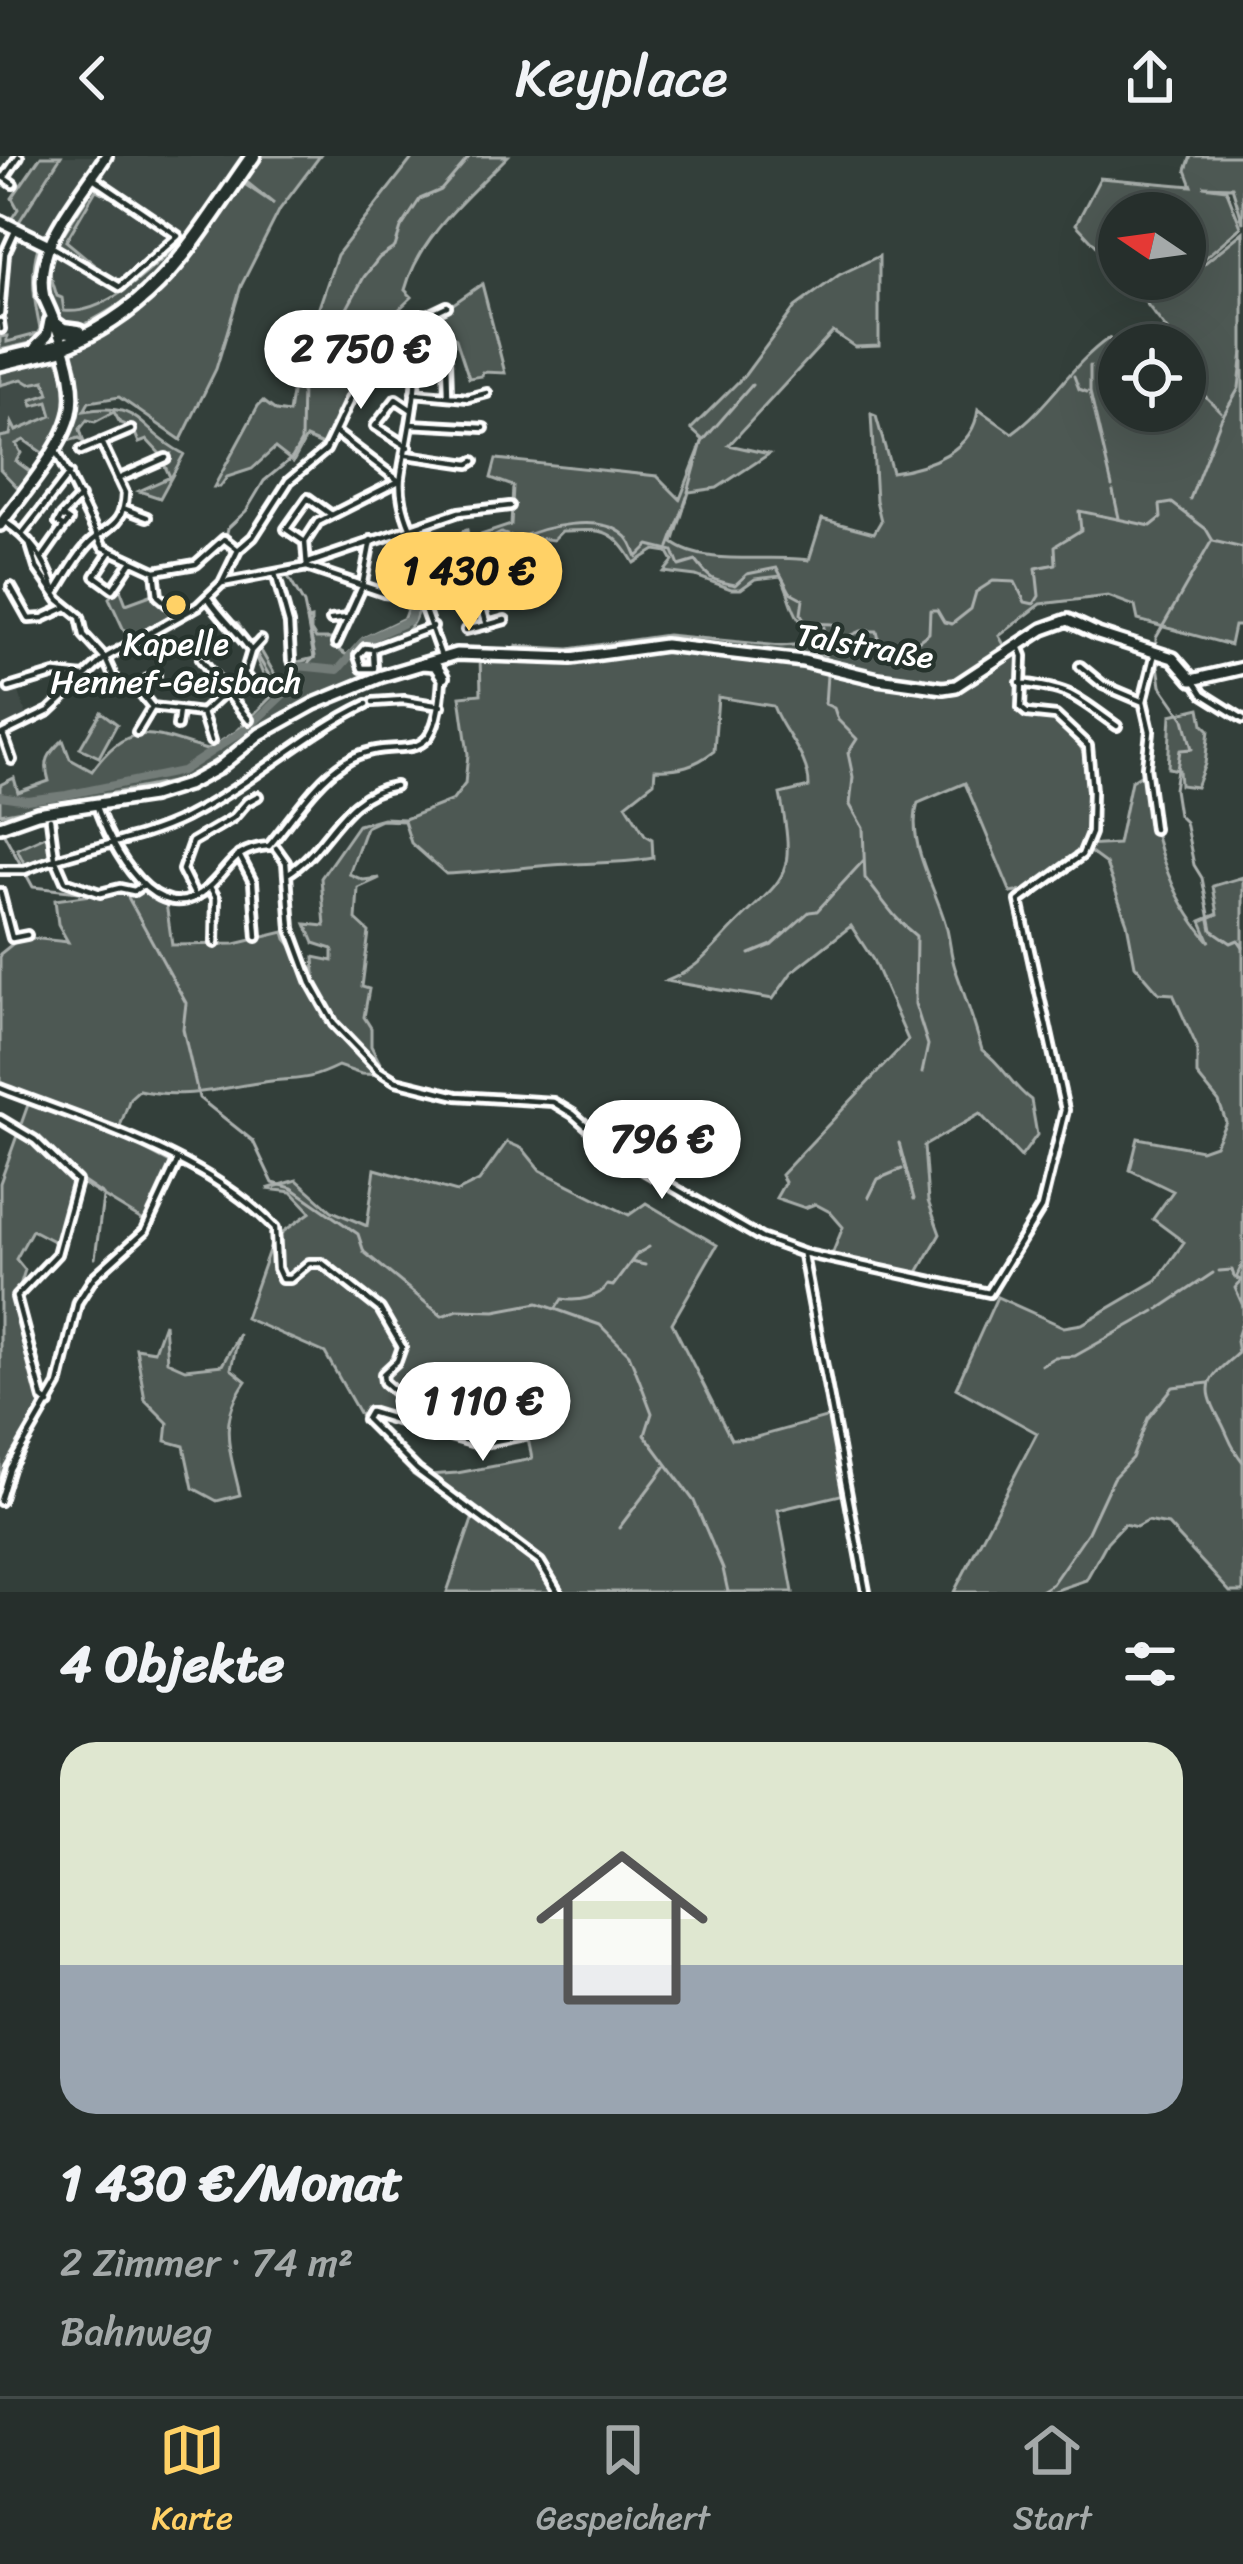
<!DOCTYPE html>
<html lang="de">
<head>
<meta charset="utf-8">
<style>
  :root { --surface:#262f2c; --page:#323b38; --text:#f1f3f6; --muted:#a4a9a9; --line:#424a48; --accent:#ffd166 }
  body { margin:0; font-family:Sriracha,sans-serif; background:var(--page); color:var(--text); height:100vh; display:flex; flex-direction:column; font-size:45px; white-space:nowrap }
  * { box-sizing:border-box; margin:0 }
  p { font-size:39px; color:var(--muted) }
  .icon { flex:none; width:66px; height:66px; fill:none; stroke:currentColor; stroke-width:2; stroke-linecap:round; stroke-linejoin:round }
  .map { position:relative; height:1436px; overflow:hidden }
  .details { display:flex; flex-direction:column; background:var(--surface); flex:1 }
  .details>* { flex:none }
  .needle { width:78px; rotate:283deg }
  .controls { position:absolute; left:1098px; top:36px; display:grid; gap:24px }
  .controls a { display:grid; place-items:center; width:108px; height:108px; border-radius:50%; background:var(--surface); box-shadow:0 12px 48px #0002,0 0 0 3px var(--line); font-size:60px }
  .price { position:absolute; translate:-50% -102px; padding:0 27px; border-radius:42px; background:#fff; color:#222; font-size:39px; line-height:78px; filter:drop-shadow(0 3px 6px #0008) }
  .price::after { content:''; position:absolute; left:50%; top:72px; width:36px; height:27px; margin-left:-18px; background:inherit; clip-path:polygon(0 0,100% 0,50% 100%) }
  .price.selected { background:var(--accent); color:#111 }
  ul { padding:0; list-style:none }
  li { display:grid; align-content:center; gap:24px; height:636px; padding:0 60px }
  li+li { border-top:3px solid var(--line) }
  li span { display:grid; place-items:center; height:372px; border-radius:36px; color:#555 }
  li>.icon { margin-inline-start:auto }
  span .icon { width:216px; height:216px; fill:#fffc; stroke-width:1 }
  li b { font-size:51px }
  h2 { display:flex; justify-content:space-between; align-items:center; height:144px; padding:0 60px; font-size:51px }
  header { display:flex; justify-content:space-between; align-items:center; height:156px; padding:0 60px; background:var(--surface); font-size:54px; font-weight:600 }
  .tab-bar { display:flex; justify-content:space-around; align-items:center; height:168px; border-top:3px solid var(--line); background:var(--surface); font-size:33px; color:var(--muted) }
  .tab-bar a { display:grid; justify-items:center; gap:6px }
  .tab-bar .selected { color:var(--accent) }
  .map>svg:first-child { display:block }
</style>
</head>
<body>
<header><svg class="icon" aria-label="back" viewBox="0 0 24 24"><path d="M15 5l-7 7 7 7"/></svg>Keyplace<svg class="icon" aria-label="share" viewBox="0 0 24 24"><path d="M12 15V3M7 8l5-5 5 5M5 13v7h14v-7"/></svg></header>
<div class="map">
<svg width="1243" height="1436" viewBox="0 0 1243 1436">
  <rect width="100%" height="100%" fill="#333f3a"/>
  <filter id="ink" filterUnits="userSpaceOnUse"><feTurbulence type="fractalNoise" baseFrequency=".00833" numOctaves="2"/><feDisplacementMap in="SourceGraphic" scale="24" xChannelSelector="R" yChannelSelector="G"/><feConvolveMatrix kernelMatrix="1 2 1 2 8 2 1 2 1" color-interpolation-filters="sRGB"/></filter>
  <g filter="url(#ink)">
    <path fill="#404c47" d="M61,0H244L187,86L98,149L71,157L64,155L50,118L55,97L51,95L47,136L74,174L2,194L6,180L0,181V94Z
      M47,210L65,251L0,293V219Z
      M2,527L6,537L18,533L28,564L0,574Z"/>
    <path fill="#4d5853" stroke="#a6aca9" stroke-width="3" d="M41,0H61L17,69L10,65L18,53L12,42Z
      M260,0H320L280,53L241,130L216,213L181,284L119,241L89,246L84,255C143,245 137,274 184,298L160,342L139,335L170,321L164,308L170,298L161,299L147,284L139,287L133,272L120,267L114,256L95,266L87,264L80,273L84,287L79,282L60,287L79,251L69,195L136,158L157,138L240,25L274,48L244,24Z
      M414,0H508C470,39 420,79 405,134L412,141L343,206L361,225L327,291L306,282L293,306L275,292L252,313L227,321L220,331H214L258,250L263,245L276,255L289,257L294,224L337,99Z
      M1191,0H1243V67L1232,31L1203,30L1226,33L1241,71L1185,119V57H1119V114L1076,68L1100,22L1192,30L1186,14Z
      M95,29L128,50L96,34L66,85L95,109L57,88Z
      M1243,76V470H1234L1230,489L1138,464L1135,450L1108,440L1041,448L999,480L1007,494L1021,499L1018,553L1024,559L1055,562C1103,601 1089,635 1084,690L1118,688L1131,625L1145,616C1152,679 1167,738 1210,786L1201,765L1218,758L1213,730L1243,721V1436H1230L1168,1369L1147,1365L1136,1371L1124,1368L1107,1386L1086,1424L1051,1436H954L1037,1277L956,1232L997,1141L1064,1171L1082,1168L1157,1124L1184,1086L1153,1063L1173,1035L1130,1014L1138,982L1201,994L1215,989L1226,966L1219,946L1197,919V891L1173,838L1159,837L1135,809L1127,767L1106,708L1083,691L1023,735L1011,737L965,627L918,647C906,685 934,729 945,766C950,781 950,798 955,812C965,840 974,866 982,894C1003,908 1010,929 1031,944L1037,979L1021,1001L980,958L924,990L928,1045L940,1078L916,1120L831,1101L843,1071L830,1056L815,1048L805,1052L776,1042L785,1026L781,1019L908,884L873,804L851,770L792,816L773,843L667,825C695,813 703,803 724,781C781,719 799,732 780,638L809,631C810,601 783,577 773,550L718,541L714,595C695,610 679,614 655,613L654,626L626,648L645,679L652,683L653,702C615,709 578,706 540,710C508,713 478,717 446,718L411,687L404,665L381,664L366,671L349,718L363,724L380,722L358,732L356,764L369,776L362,831L369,833L364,861L371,872V890L386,919L361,918L338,910C303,927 299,921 264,926C220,932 183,944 139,934L130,942L117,979L172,1008L147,1067L78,1025L59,1088L32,1074L16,1103L25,1114L14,1149L45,1249L8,1310L0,1332V1027L29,946L0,935V798L21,781L68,786L58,768L55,744L140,732L166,747L172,789L235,788L284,776L286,783L315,817L314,801L333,805V793L314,787L306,768L325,770L321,722L358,669L383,662L405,663L453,644L465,628L468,598L460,540L481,538L480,499L567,505L665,491L800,506L825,513V499L665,485L572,497L516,494L517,490L569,493L667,479L781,490L818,487L819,474C791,471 793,441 781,420L755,423L741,433H731L696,420L664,416L673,405L668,396L655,394L634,407C613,370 602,374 562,375L553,384L537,382L517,391L500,384L494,392L452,402L419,438L413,437C415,417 447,381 467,374L469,383L511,369L513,330L491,322L496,303L657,320L680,343L703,284L691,273L745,219L795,151L839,119L879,100V190L855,191L833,176L729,289L769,298L717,332L689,336L673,387C704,411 771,398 809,404L822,363L874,377L881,365L876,344L871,258L876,260L892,316C927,311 974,295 978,253L1012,277C1049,251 1071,208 1109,182L1119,196V255H1168V260L1170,255H1185V189H1179L1127,123H1185Z
      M20,80L42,92L37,127L48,169L39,185L0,194V181L7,180V186L37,178L40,173C34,144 30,120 38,91L18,82L13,86Z
      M183,85L187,86C151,130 125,148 74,174L60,171C48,143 43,124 51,95L59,96L52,101L50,118L57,140L62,142L64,155C107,160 152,111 183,85Z
      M482,128L505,217L483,216L482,220L469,222L456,183L432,158L446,153Z
      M51,200L57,203C80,238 64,266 44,298L24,284L16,288L21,297L16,305L31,316L19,333L0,313V281L10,279L12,267L16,275L52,260L48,246L33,250L31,244L49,238L45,225L30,228L22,223L0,229V211Z
      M119,430L126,448L156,437L158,445L175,457L128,483L109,442Z
      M411,442L421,444C408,499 386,471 357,499L364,523L284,556L188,623L0,658V629L14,622L18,636L49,625C43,605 48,598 63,584L70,603L92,615C130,562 152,578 207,594L237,575L272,540L254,497L260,493L282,531L294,507L314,502L307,464L311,463V475L316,483H337L340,495L347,499L363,482L404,462Z
      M1200,552L1203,568L1209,574L1205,608L1196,631L1180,629L1179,614L1168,612L1171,559Z
      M101,556L117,568L99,601L80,592Z
      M48,679L52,700L26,711L17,693Z
      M507,986L523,993L540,1014L629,1059L646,1047L717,1089L672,1167L731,1283L753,1282L829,1261L845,1338L778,1354L793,1436H447L473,1361L415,1320L457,1317L532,1303L524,1261L363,1264L325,1197L245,1162L273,1083L311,1056L292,1036L267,1033L297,1024L332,1055L367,1070L375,1013L457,1036L479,1025Z
      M164,1167L167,1205L185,1213L222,1209L239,1178L231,1213L246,1225C217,1266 230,1294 240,1339L217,1345L193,1332L184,1290L166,1285L168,1267L145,1244L136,1192L154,1195Z"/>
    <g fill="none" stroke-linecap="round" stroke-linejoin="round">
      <path stroke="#abb0ae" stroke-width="3" d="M1090,210V236L1112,330
        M1185,212L1192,227L1221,256
        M1074,220L1079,233L1087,236
        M1113,335L1119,362
        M688,336L702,286L752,229
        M1190,343L1221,263L1239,232L1243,195
        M684,350L687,341
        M226,381L228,372L246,355L264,325L292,302L301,286L302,227L309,220L319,193L316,186L338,169L364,121L379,102L395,91L401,72L420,43L441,34L470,0
        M456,381H463L470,397L492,389L493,381L501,377L518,383C543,370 598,359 622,377C631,383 633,392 637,401L649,389L673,395L679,410L696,405C711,425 713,424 735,429L747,418L777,412L790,436L803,443L801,458L806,467L833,468L843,483L861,475H877L881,493L887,498L906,494L929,477L930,454H937L944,466L952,468L971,453L976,436L993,425L1015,426L1025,446L1034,448L1039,440L1036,412L1056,408L1055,390L1081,374L1079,355L1151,370L1161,362L1160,349L1172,347L1206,373L1213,385L1243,392
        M669,391L683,354
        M286,417L304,448L315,500L307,509
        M214,441L227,463L238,467L282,541
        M824,471V499
        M1156,493V482L1211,386
        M1157,502L1161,530L1184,563L1192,593L1180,594L1174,633L1178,659L1185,666L1194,709L1202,722L1212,774L1231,787L1238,784L1243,791
        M827,519L825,548L834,552L838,564L857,583L848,597L853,621L850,649L863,672L865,722C883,744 892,761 916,780L915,848L928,889L922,917
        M3,676L33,731L97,738
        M124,734L186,847L183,873L199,942L253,985L273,1027L292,1032L358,1078L364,1096L442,1160L458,1154L495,1155L538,1147L600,1169L629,1198L639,1223L652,1257L645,1279L694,1345L723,1413L728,1436
        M750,798L772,789L809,756L817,755L864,704
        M5,964L33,980
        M41,986L79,1023L103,1039
        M899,987L914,1043
        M869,1041L878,1023L902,1013
        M95,1102L103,1042
        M631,1106L645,1109
        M1243,1107L1236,1122L1242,1124L1235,1132L1243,1150
        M1219,1115L1232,1114L1234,1120
        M556,1152L562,1143C576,1146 600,1142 607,1129L613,1130L637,1098L649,1091
        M1159,1153L1213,1117
        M1243,1163L1236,1185L1238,1197C1209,1222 1200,1227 1219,1262C1229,1279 1229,1289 1243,1306
        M1041,1209L1055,1201L1075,1200L1155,1155
        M619,1372L665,1311
        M1039,1436L1052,1428L1088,1376L1113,1322L1132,1302L1148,1262L1173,1231L1209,1227"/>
      <path stroke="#737b78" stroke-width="8" d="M0,640L27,644L66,639L182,615L249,571L286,536L291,516L297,510L338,514L362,486L410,464L417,422L430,415L456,381"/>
      <defs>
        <path id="street" d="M0,19L13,28
          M4,22L19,0
          M49,89L120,131L178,80L93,22
          M0,158L5,97L15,75
          M0,166L1,173
          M417,171L447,203L448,240
          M395,195L416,217C415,252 406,285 401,320C397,349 414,382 428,408L413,420L409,440
          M414,237L468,242L487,237
          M410,268L484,272
          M408,291L375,270L396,243L412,254
          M55,293L103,391L155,415
          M81,295L131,274
          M407,299L469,308L474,305
          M118,323L166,302
          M123,352L147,361
          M62,360L58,367L64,371L69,365L62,360L80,341
          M5,366C30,382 44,402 54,431
          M23,377L69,318
          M305,386L286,373L308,342L330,358
          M30,389L37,412L59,444L80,461L84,479L105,502L116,527L140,536L152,551L202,557L244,518L251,495C238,475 222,463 208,442
          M110,397L95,420L113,433L132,405
          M42,402L63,372
          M309,407L459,356L510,350
          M307,411L305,386L318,366L399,325L335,276
          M155,415L196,408L224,383L237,393
          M155,415L158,440L179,458
          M275,417L289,468L291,504
          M222,427L238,394L253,381L289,325L326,294L356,231L426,160L447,150
          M11,431L29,463L43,462L67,451
          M56,436C66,421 78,397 92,385C111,369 124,368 125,337L101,286
          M426,450L475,429L487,469L505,464
          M331,464L348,462L362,431L371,384
          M466,474L487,469
          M336,488L348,462
          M373,493L365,492L358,500L362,512H374L373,493L433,471
          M251,495L261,484
          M201,503L249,564
          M1080,510L1103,529L1141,545
          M244,518L256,533
          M1194,524L1203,538L1243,563
          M1020,527C1075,534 1074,540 1117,570
          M9,532L55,518L84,521
          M140,536L146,524L156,519
          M373,546L404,544L441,550
          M202,557L211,585
          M177,570L179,555
          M137,576L152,551
          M3,578L12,604
          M0,579L49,555L105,502L198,450L222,427L307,411L384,437L420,441L441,500
          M96,648C110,690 157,780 209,731C231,711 233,693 268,690
          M50,663L55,702L65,725L100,737L120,732L134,735L143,729
          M1154,673L1146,611L1150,575L1143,545L1155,497
          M269,690C292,663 315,625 345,606C399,572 436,627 442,523
          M276,692L286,706L291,773L311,827L334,868L378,914L396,925L457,940L553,946L573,958L624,1003L761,1082L803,1097L989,1137L1041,1052L1065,954L1019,745L1082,699L1091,677L1092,635L1088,590L1056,560L1027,557L1021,552L1023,500L1019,490
          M239,699L253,726L257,781
          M0,714H25C77,692 135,687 185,662C250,629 302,579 367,548
          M287,718C329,693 340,639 395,630
          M210,731L216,742L215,787
          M0,736L12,782L27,779
          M195,740L182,714L192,686L233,662L247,646L258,640
          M0,932C92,968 205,999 275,1072L277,1112L282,1123H290L309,1107H322L380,1153L402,1191L397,1205L383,1218L384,1226L443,1278L370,1256L366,1263L417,1314L540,1406L558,1436
          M0,963L35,984L77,1025L57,1098L16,1141L43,1243L49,1248
          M803,1099L866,1436
          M443,1278L479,1288L525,1279
          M0,1345L10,1312L58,1229L78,1146L94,1121L145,1075L177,1006"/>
        <path id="secondary" d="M0,65L49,89
          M44,142C32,89 79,43 106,0
          M36,191L47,180L50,165
          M0,369C21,340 63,292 71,257C79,224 57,169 43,139
          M422,508L435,509L443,521
          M0,670L37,657L152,640L187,629L218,612L260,578L314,548L382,520L456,498L571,502L665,489L803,505L878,523L943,532L956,530L1043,473L1068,464L1098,478L1173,502L1192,524L1243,512"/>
        <path id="primary" d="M56,169L63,174L78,176
          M58,192C159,154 194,83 253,0"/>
        <path id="highway" d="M0,206L58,192"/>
      </defs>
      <use href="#street" stroke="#fff" stroke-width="14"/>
      <use href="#secondary" stroke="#fff" stroke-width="18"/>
      <use href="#primary" stroke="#fff" stroke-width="21"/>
      <use href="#highway" stroke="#fff" stroke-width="24"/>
      <use href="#street" stroke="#26332d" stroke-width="4.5"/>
      <use href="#secondary" stroke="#26332d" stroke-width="9"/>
      <use href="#primary" stroke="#26332d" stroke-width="12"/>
      <use href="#highway" stroke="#26332d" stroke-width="15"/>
    </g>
  </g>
  <circle fill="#ffd166" stroke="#26332d" stroke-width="4.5" cx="176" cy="449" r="12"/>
  <g text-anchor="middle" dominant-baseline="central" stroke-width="9" stroke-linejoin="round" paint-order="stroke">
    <g font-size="33" fill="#fff" stroke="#26332d">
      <text x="176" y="488">Kapelle<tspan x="176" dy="38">Hennef-Geisbach</tspan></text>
    </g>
    <g font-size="33" fill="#fff" stroke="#26332d">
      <text transform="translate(865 490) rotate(10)">Talstraße</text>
    </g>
  </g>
</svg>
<div class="controls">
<a><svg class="needle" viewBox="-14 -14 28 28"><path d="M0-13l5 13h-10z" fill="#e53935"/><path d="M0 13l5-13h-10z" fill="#a4a9a9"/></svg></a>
<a><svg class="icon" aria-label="locate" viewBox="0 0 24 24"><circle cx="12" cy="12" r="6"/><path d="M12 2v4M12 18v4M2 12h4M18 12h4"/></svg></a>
</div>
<b class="price" style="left:361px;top:256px">2 750 €</b>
<b class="price selected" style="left:469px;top:478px">1 430 €</b>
<b class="price" style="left:662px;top:1046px">796 €</b>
<b class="price" style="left:483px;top:1308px">1 110 €</b>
</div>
<section class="details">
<h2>4 Objekte<svg class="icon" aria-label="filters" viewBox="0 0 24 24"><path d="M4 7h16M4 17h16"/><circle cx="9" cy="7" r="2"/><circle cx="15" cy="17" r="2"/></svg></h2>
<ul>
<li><span style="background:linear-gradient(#dfe7d0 60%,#9aa5b1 0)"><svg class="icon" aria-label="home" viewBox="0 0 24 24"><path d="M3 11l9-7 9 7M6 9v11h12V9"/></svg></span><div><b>1 430 €/Monat</b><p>2 Zimmer · 74 m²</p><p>Bahnweg</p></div></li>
</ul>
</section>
<nav class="tab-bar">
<a class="selected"><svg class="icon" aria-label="map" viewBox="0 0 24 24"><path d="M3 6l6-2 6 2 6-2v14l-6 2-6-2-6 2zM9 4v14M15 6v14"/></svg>Karte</a>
<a><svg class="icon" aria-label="saved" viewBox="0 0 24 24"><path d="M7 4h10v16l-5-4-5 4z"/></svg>Gespeichert</a>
<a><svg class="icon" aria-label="home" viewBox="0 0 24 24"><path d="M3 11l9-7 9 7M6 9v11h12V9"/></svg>Start</a>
</nav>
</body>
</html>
